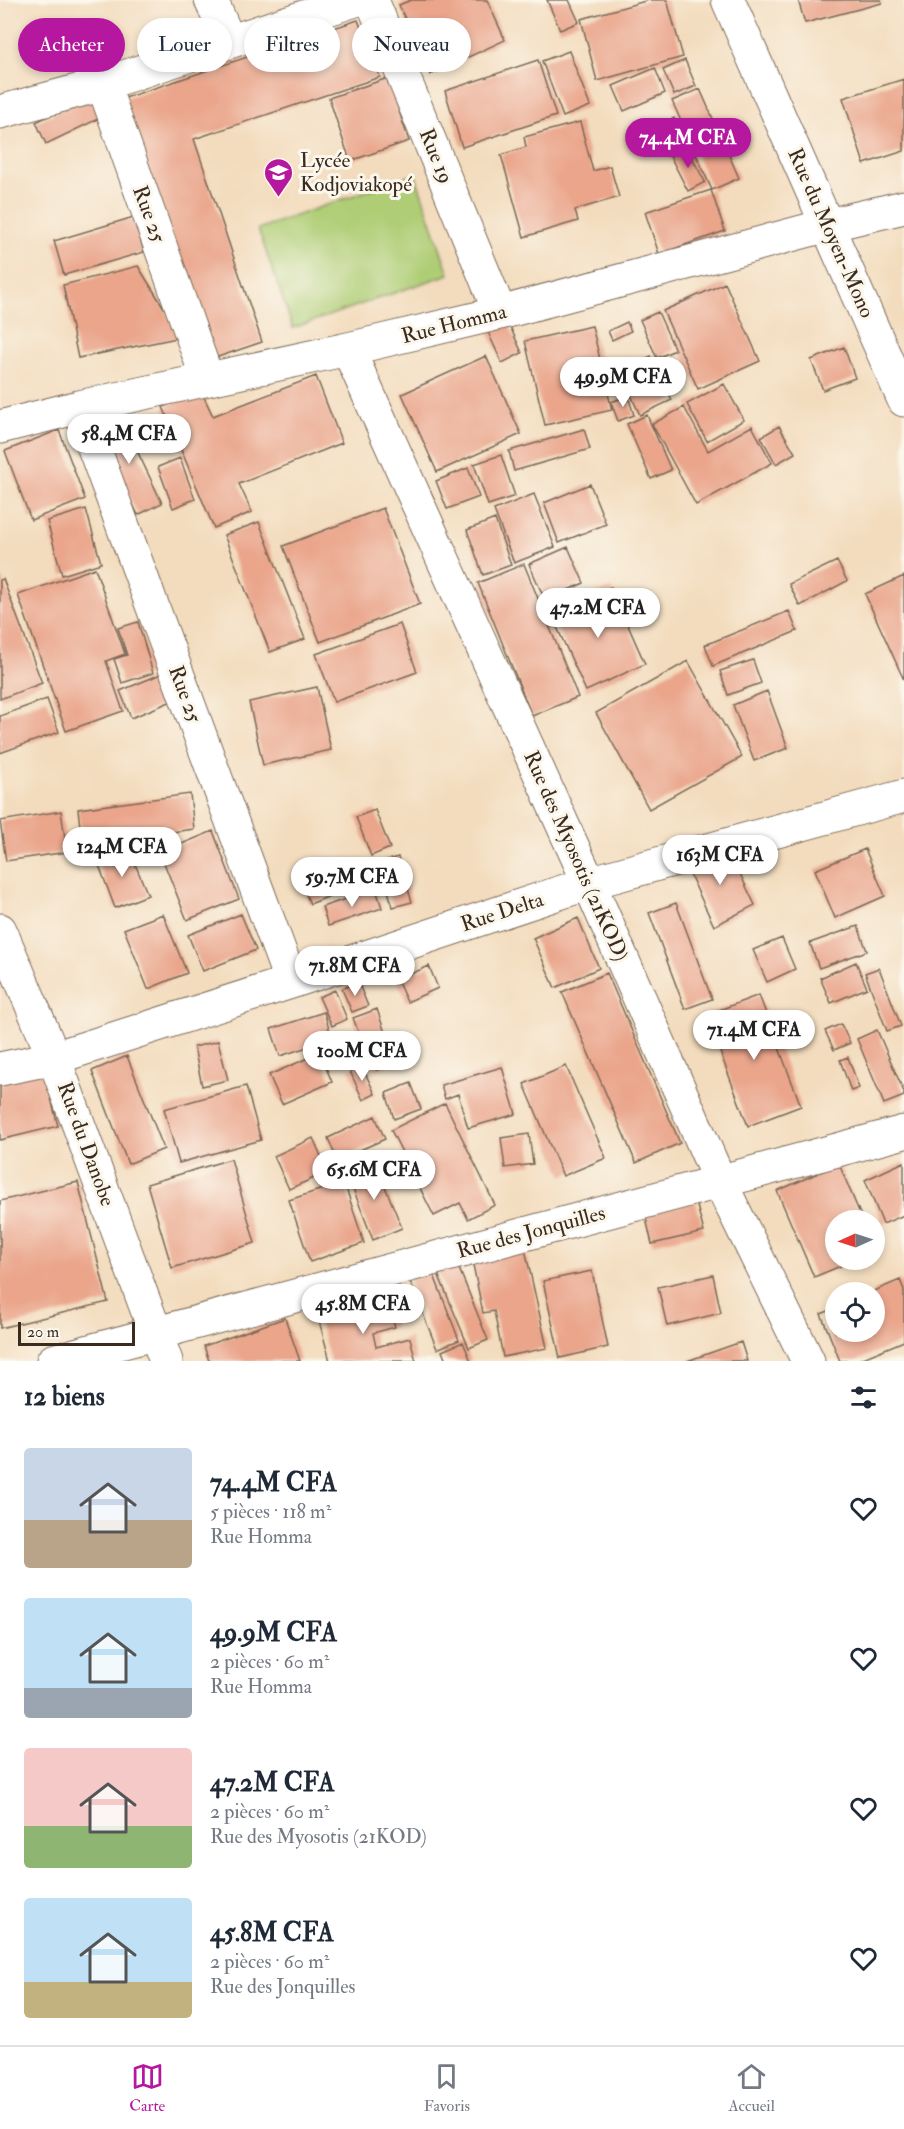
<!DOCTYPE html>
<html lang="fr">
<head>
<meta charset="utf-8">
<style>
  :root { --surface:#fff; --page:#f6f6f7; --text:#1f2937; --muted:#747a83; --line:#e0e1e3; --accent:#b5179e }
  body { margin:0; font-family:"IM FELL Double Pica",serif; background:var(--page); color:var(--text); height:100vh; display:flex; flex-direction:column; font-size:22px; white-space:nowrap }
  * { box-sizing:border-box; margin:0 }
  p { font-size:20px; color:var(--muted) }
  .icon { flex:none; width:33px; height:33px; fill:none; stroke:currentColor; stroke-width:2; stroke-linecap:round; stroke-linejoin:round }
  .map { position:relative; height:1361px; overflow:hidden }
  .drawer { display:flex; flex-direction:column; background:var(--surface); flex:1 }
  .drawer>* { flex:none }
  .hud { position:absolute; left:18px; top:18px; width:600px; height:54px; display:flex; gap:12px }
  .needle { width:39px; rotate:267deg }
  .buttons { position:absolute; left:825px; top:1210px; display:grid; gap:12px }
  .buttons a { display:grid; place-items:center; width:60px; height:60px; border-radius:50%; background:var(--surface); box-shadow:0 3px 9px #0003; font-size:30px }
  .scale { position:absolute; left:18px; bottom:15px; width:117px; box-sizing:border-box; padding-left:6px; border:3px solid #3b2a1e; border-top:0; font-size:16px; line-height:21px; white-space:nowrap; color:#3b2a1e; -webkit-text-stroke:4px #fbf7ec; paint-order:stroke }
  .price { position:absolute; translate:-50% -51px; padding:0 14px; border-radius:21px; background:#fff; color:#222; font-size:20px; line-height:39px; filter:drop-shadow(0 2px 3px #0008) }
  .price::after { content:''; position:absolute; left:50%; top:36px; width:18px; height:14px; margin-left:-9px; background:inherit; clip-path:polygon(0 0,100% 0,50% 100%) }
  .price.selected { background:var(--accent); color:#fff }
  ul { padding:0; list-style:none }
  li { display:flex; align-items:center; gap:18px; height:150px; padding:0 24px }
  li span { display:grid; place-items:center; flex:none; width:168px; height:120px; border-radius:6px; color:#555 }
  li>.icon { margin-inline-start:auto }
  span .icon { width:72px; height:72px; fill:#fffc; stroke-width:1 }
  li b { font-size:26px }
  h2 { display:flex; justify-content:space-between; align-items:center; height:72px; padding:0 24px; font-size:26px }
  .chip { padding:0 21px; border-radius:27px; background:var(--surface); box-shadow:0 3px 9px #0003; font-size:21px; line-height:54px }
  .chip.selected { background:var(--accent); color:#fff }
  .menu { display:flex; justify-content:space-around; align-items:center; height:84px; border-top:2px solid var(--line); background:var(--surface); font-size:16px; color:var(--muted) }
  .menu a { display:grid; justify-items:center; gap:3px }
  .menu .selected { color:var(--accent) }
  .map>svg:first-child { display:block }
</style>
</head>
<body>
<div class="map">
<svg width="904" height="1361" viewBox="0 0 904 1361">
  <rect width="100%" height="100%" fill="#fbf7ec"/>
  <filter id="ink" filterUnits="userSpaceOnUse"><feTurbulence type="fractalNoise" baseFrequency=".0167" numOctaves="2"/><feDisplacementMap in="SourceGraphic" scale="12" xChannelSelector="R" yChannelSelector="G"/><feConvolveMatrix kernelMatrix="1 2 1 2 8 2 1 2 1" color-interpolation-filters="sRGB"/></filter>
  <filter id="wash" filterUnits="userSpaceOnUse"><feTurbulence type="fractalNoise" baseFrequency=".008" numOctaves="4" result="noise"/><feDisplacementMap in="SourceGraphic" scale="24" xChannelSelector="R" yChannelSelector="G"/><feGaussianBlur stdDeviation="1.35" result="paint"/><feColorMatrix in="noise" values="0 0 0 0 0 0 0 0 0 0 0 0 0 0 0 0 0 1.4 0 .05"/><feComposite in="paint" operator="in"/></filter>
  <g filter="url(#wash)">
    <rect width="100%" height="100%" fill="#f3dcbd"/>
    <path fill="#aecd74" stroke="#747c49" stroke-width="1.5" d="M415,174L449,274L293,328L258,229Z"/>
    <g id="blocks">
      <path fill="#eaa58b" d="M411,0H487L505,40L430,75L399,5Z
        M547,0H569L579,22L560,30Z
        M649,0H667L683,57L597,81L581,19Z
        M798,0H881L882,3L805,23Z
        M358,20L380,77L194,139L262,342L212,359L125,98Z
        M569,51L590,106L563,117L542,61Z
        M538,60L556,116L462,147L445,91Z
        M685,60L696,86L674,95L663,70Z
        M655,68L665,93L624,111L613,86Z
        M388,78L409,141L350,161L329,98Z
        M904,79V151L864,164L843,98Z
        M700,89L739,178L712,190L672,101Z
        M90,96L100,118L46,144L36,122Z
        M674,118L687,142L663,155L650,131Z
        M580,122L593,171L610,166L619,197L575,210L578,221L524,237L501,155L526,147L524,137Z
        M687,148L705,182L688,191L670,156Z
        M711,190L725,231L659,254L645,212Z
        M134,217L144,252L64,275L54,241Z
        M138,266L182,337L78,358L63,285Z
        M725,283L760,361L698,389L663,311Z
        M658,312L675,350L657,358L640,320Z
        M508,322L522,353L502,363L487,330Z
        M627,322L631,331L612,340L608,331Z
        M592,326L612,410L545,425L525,341Z
        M844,347L855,378L823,390L811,360Z
        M486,356L521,434L437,472L402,394Z
        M651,356L672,400L640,415L620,371Z
        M316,376L342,443L239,484L252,512L214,528L163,407L201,391L213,416Z
        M724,384L744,420L707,441L687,404Z
        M628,396L634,415L618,421L611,402Z
        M684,407L708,451L752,426L772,463L696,505L652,424Z
        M120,415L162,503L138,515L96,427Z
        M647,415L671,470L651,479L627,424Z
        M779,426L795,453L776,464L761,437Z
        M584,429L590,449L514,471L509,451Z
        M59,430L85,499L31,520L5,451Z
        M501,455L515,496L488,505L474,464Z
        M180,458L195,499L173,508L158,467Z
        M468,468L479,497L447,509L436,481Z
        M590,484L606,524L559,543L544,503Z
        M534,494L555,547L514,563L494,510Z
        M383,508L420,604L320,642L283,546Z
        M86,509L101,563L62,575L47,521Z
        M495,519L511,565L483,575L467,530Z
        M259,522L305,639L270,652L224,535Z
        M568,547L584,583L545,600L529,564Z
        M837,561L847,581L800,606L789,584Z
        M524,564L578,697L532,716L478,583Z
        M95,568L125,654L106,661L123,711L66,731L18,595Z
        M904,576V680L865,594Z
        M3,579L42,683L0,699V580Z
        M611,587L645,664L586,691L551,614Z
        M789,611L797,631L713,666L705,645Z
        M138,622L153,673L122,683L114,659L127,655L118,628Z
        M400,624L417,672L334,702L316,654Z
        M753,660L761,683L728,695L720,671Z
        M688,661L742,757L649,809L596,713Z
        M161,674L172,701L131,718L120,691Z
        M317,687L331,750L263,765L249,702Z
        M767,691L788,748L754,761L733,705Z
        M47,699L59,732L0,753V716Z
        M190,794L194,829L82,844L78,809Z
        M375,810L390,848L371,856L356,817Z
        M61,811L67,852L6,861L0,821Z
        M213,831L239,899L187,920L160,853Z
        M128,847L148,895L115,908L97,860Z
        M727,847L755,905L714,926L686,866Z
        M865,849L885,896L835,918L815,870Z
        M398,857L412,902L393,907L379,863Z
        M344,868L352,887L310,904L302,885Z
        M376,889L382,908L328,926L322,907Z
        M676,903L712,999L685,1009L649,913Z
        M163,914L187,973L148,989L124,929Z
        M241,914L256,950L203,971L188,935Z
        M578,918L599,968L555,988L533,938Z
        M858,926L867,951L819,968L810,943Z
        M782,938L795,969L767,982L753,950Z
        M856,962L867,988L831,1003L820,978Z
        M429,966L438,988L407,1002L397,980Z
        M879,968L901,1026L887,1031L865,973Z
        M607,973L680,1143L636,1163L562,992Z
        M358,982L368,1006L352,1012L342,989Z
        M335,990L347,1019L332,1026L319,997Z
        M759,995L801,1106L748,1126L706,1015Z
        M377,1009L385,1033L362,1041L353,1018Z
        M324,1012L332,1039L280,1056L271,1029Z
        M841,1024L850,1043L834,1050L825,1031Z
        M877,1030L904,1092V1096L884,1104L857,1039Z
        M401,1036L409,1055L377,1070L368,1050Z
        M218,1041L228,1080L202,1086L194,1047Z
        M320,1053L332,1082L282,1104L269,1075Z
        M127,1056L164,1149L128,1164L92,1071Z
        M848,1057L859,1088L851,1091L840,1060Z
        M361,1064L375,1094L363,1100L349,1069Z
        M566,1066L606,1158L563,1176L524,1084Z
        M502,1067L516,1114L468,1128L458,1094L445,1099L441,1085Z
        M44,1070L58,1126L0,1140V1082Z
        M411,1083L421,1109L394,1119L386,1093Z
        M246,1086L261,1140L179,1163L164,1109Z
        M445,1103L495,1205L468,1219L460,1203L434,1216L391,1130Z
        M375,1116L385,1139L337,1160L328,1138Z
        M529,1134L533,1164L505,1168L501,1138Z
        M313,1138L328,1172L289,1189L274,1156Z
        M231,1159L255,1243L172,1268L147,1184Z
        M375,1162L402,1228L373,1240L347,1173Z
        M904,1162V1215L883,1224L865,1180Z
        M839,1164L863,1221H836V1260H847L848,1263L814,1277L777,1191Z
        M78,1182L108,1302L0,1328V1201Z
        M344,1182L364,1243L310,1262L289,1200Z
        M696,1202L704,1232L652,1244L645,1214Z
        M525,1249L547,1348L503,1357L494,1311L483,1313L472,1260Z
        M456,1261L488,1340L469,1348L436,1269Z
        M432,1270L459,1340L437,1349L409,1279Z
        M592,1271L608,1347L560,1358L543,1281Z
        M713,1275L721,1313L667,1326L658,1287Z
        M900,1280L904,1290V1341L856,1361H840L821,1314L836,1308V1332H874V1291Z
        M387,1298L395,1327L373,1333L376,1347L410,1338L416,1361H330L318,1317Z
        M285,1318L300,1361H209L204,1346Z
        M463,1342L471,1361H446L442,1351Z
        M741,1342L747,1361H687Z"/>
    </g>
  </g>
  <g filter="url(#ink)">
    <use href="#blocks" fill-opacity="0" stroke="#7b6856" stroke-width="1.5"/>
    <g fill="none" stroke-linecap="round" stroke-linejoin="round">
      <defs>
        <path id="minor" d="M211,0L229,41
          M372,0L500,313
          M728,0L904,400
          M103,84L207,378
          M0,112L103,84L355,0
          M348,349L589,883L720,1182L808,1361
          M79,407L291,982
          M0,427L79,407L348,349L500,313L828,225L904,207
          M0,930L54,1058L166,1361
          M0,1069L54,1058L291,982L589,883L904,796
          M53,1361L904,1132"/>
      </defs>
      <use href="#minor" stroke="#7b6856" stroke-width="35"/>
      <use href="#minor" stroke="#fff" stroke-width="33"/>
    </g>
  </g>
  <defs>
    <symbol id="school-pin" viewBox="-11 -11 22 30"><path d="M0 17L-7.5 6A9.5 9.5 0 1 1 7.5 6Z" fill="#b5179e" stroke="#fbf7ec"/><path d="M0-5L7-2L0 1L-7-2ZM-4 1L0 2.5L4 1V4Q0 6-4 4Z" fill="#fff"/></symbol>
  </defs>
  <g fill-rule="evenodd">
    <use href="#school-pin" x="262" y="156" width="33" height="45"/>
  </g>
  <g text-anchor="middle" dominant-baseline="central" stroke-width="6" stroke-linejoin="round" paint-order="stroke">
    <g font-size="21" fill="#3b2a1e" stroke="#fbf7ec">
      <text transform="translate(436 156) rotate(68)">Rue 19</text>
      <text transform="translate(149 214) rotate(70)">Rue 25</text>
      <text transform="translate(831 233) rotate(66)">Rue du Moyen-Mono</text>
      <text transform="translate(454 324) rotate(-14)">Rue Homma</text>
      <text transform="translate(185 694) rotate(70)">Rue 25</text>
      <text transform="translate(576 856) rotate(66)">Rue des Myosotis (21KOD)</text>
      <text transform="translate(502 912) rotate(-18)">Rue Delta</text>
      <text transform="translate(86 1144) rotate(70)">Rue du Danobe</text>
      <text transform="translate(531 1232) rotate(-15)">Rue des Jonquilles</text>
    </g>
    <g font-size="21" fill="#3b2a1e" stroke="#fbf7ec" text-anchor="start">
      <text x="300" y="160">Lycée<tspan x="300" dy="24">Kodjoviakopé</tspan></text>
    </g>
  </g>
</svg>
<div class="buttons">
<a><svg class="needle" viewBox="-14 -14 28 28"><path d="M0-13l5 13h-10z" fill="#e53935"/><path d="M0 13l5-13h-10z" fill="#747a83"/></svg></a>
<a><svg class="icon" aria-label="locate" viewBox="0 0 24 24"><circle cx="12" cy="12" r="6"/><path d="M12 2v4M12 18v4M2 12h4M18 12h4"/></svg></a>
</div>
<div class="scale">20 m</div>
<b class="price selected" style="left:688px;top:169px">74.4M CFA</b>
<b class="price" style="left:623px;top:408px">49.9M CFA</b>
<b class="price" style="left:129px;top:465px">58.4M CFA</b>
<b class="price" style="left:598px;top:639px">47.2M CFA</b>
<b class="price" style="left:122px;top:878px">124M CFA</b>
<b class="price" style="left:720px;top:886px">163M CFA</b>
<b class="price" style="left:352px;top:908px">59.7M CFA</b>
<b class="price" style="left:355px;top:997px">71.8M CFA</b>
<b class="price" style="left:754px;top:1061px">71.4M CFA</b>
<b class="price" style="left:362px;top:1082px">100M CFA</b>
<b class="price" style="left:374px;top:1201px">65.6M CFA</b>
<b class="price" style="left:363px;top:1335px">45.8M CFA</b>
<div class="hud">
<a class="chip selected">Acheter</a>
<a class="chip">Louer</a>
<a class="chip">Filtres</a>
<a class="chip">Nouveau</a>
</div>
</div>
<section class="drawer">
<h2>12 biens<svg class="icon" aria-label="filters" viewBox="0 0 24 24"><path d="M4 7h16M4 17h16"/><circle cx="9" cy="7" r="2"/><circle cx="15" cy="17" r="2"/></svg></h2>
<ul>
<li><span style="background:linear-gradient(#c9d6e8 60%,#b9a48a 0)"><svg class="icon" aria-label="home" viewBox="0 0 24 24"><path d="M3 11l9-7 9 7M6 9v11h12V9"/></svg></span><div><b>74.4M CFA</b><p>5 pièces · 118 m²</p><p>Rue Homma</p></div><svg class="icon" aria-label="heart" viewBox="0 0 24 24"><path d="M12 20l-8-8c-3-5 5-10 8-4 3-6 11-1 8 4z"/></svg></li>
<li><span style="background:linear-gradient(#bfe0f5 75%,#9aa5b1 0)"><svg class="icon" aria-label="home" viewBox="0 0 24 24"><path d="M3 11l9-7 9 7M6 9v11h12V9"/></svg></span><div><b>49.9M CFA</b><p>2 pièces · 60 m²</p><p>Rue Homma</p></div><svg class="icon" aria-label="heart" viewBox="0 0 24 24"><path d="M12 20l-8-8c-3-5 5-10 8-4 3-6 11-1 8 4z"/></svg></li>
<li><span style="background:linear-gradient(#f6c9c9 65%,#8fb573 0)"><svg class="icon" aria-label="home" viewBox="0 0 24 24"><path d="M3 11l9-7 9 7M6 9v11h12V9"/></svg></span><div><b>47.2M CFA</b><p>2 pièces · 60 m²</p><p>Rue des Myosotis (21KOD)</p></div><svg class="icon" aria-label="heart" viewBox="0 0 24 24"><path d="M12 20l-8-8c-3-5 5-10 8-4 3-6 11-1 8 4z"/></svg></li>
<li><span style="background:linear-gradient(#bfe0f5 70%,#c2b280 0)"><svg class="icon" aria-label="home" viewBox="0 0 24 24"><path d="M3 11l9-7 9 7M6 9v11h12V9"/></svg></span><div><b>45.8M CFA</b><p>2 pièces · 60 m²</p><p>Rue des Jonquilles</p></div><svg class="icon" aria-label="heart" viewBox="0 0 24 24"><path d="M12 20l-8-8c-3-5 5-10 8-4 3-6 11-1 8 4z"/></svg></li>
</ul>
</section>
<nav class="menu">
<a class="selected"><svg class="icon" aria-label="map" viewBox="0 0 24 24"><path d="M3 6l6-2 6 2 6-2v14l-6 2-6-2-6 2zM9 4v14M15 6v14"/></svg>Carte</a>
<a><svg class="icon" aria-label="saved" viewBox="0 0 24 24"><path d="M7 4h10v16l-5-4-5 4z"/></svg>Favoris</a>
<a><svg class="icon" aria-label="home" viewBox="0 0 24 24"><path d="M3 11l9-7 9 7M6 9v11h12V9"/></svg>Accueil</a>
</nav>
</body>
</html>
